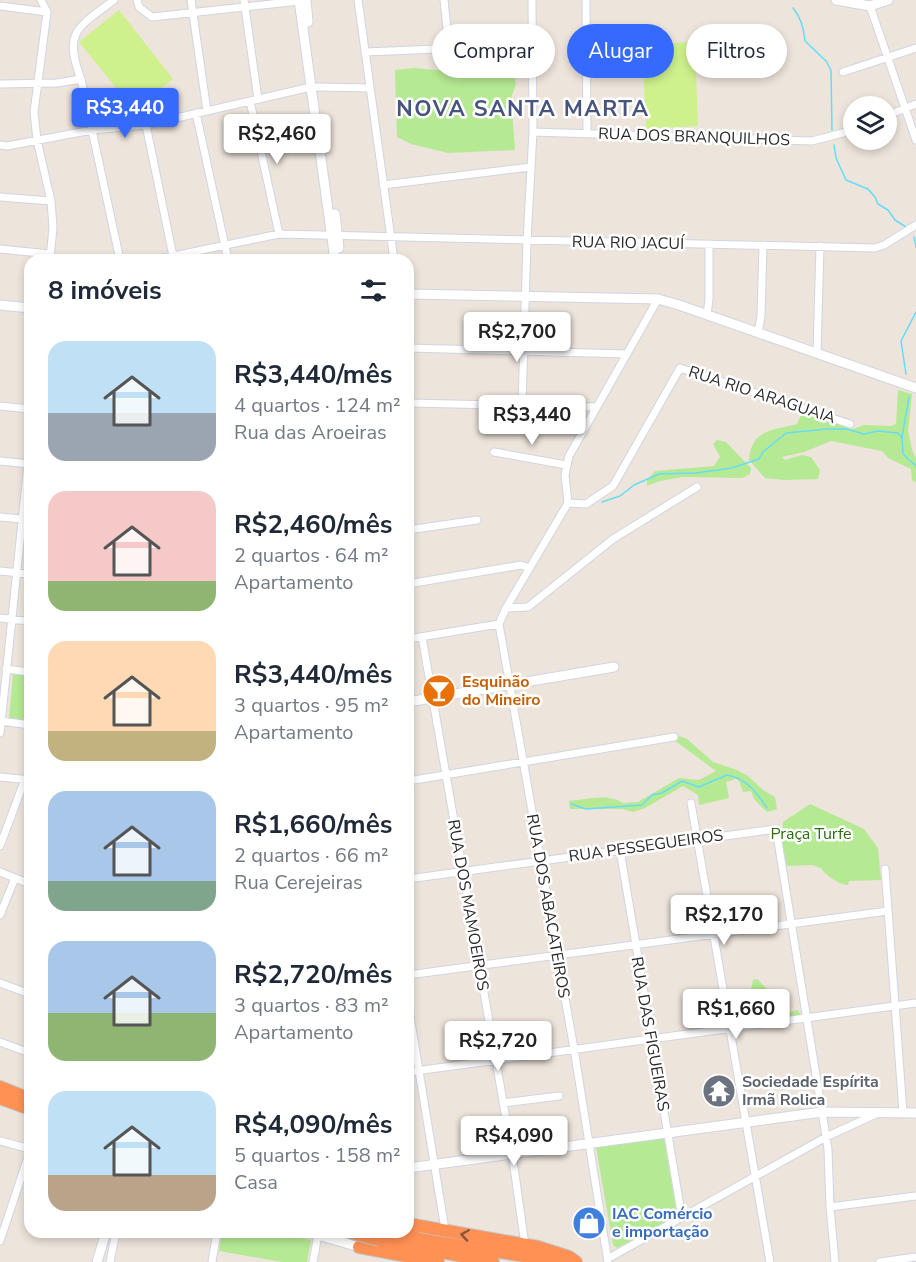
<!DOCTYPE html>
<html lang="pt">
<head>
<meta charset="utf-8">
<style>
  :root { --surface:#fff; --page:#f6f6f7; --text:#1f2937; --muted:#747a83; --accent:#366aff }
  body { margin:0; font-family:"Nunito Sans",sans-serif; background:var(--page); color:var(--text); height:100vh; display:flex; flex-direction:column; font-size:22px; white-space:nowrap }
  * { box-sizing:border-box; margin:0 }
  p { font-size:20px; color:var(--muted) }
  .icon { flex:none; width:33px; height:33px; fill:none; stroke:currentColor; stroke-width:2; stroke-linecap:round; stroke-linejoin:round }
  .map { position:relative; flex:1; overflow:hidden }
  .side { position:absolute; left:24px; top:254px; width:390px; height:984px; display:flex; flex-direction:column; background:var(--surface); border-radius:18px; box-shadow:0 3px 9px #0003 }
  .side>* { flex:none }
  .hud { position:absolute; left:432px; top:24px; width:393px; height:54px; display:flex; gap:12px }
  .fabs { position:absolute; left:843px; top:96px; display:grid; gap:12px }
  .fabs a { display:grid; place-items:center; width:54px; height:54px; border-radius:50%; background:var(--surface); box-shadow:0 3px 9px #0003; font-size:30px }
  .price { position:absolute; translate:-50% -51px; padding:0 14px; border-radius:6px; background:#fff; color:#222; font-size:20px; line-height:39px; filter:drop-shadow(0 2px 3px #0008) }
  .price::after { content:''; position:absolute; left:50%; top:36px; width:18px; height:14px; margin-left:-9px; background:inherit; clip-path:polygon(0 0,100% 0,50% 100%) }
  .price.on { background:var(--accent); color:#fff }
  ul { padding:0; list-style:none }
  li { display:flex; align-items:center; gap:18px; height:150px; padding:0 24px }
  li span { display:grid; place-items:center; flex:none; width:168px; height:120px; border-radius:18px; color:#555 }
  li>.icon { margin-inline-start:auto }
  span .icon { width:72px; height:72px; fill:#fffc; stroke-width:1 }
  li b { font-size:26px }
  h2 { display:flex; justify-content:space-between; align-items:center; height:72px; padding:0 24px; font-size:26px }
  .pill { padding:0 21px; border-radius:27px; background:var(--surface); box-shadow:0 3px 9px #0003; font-size:21px; line-height:54px }
  .pill.on { background:var(--accent); color:#fff }
  .map>svg:first-child { display:block }
</style>
</head>
<body>
<div class="map">
<svg width="916" height="1262" viewBox="0 0 916 1262">
  <rect width="100%" height="100%" fill="#ede4db"/>
  <path fill="#b6e993" d="M460,64H473L514,70L516,84L512,95L513,123L515,150L448,153L411,144L397,137L395,70L414,68L459,72Z
    M898,390L912,394L908,431L913,453L916,458V483L912,480L911,469L888,458L882,451L831,441L804,452L782,457L785,460L802,455L811,457L820,470L818,479L784,480L765,478L749,460C751,429 774,430 797,424L802,413H807L853,429L864,425L891,426L896,424Z
    M717,440L726,442L751,468L750,474L742,478L683,477L660,481L647,486V480L655,471L714,466L720,457L713,444Z
    M13,674L30,676V721L9,719Z
    M676,735L687,739L713,762L737,770L748,776L763,790L775,797L777,809L767,812L754,799L751,791L743,792L739,781L736,779L726,782L729,798L699,805L698,795L683,786L645,808L633,812L623,809H570L569,801C587,799 608,793 623,803L638,802L679,778L699,780L716,771L674,740Z
    M810,804L864,829L878,848L881,880L849,881L848,885C840,885 825,875 821,868L812,865L787,866L782,843L783,822Z
    M757,979C761,983 767,988 770,994C775,1003 774,1007 783,1014L798,1010L801,1015L768,1020L766,1018L764,1004L756,1005C747,998 751,990 753,980Z
    M664,1138L677,1215L617,1248L613,1245L596,1147Z
    M222,1232H272L311,1240L307,1262H282L219,1251Z"/>
  <path fill="#cef18d" d="M119,10L173,79L134,110L79,42Z
    M695,42L698,126L646,129L642,44Z"/>
  <g fill="none" stroke-linecap="round" stroke-linejoin="round">
    <path stroke="#65dcf8" stroke-width="1.5" d="M793,8C801,17 804,30 805,41L826,61L831,70L832,130
      M834,145L836,158L846,180L868,189L875,197L878,204L888,210L895,220L906,227
      M914,237L916,247
      M906,374L901,341L916,312
      M902,437L909,397
      M602,502L620,496L634,485L659,474L696,473L732,468L759,459L763,452L786,433L827,429H846L864,434L878,431L898,433L902,438L903,454L916,466
      M571,804L586,809L642,805L652,795L662,793L682,781L699,787L727,775C746,778 757,793 767,808"/>
    <defs>
      <path id="street" d="M41,0L47,12
        M114,0C77,28 63,32 81,79L120,260
        M137,0L139,7L152,17L299,1
        M191,0L207,111
        M244,0L258,99
        M358,0L394,260
        M444,0L449,48
        M586,0L587,133
        M0,6L47,12
        M870,6L916,140
        M47,12L34,112L37,140L51,201L53,227L50,260
        M365,52L533,45
        M843,72L916,48
        M0,84L57,83L81,79
        M317,87L370,88
        M250,101L279,234
        M196,113L228,260
        M886,116L916,104
        M146,125L173,256
        M533,132L812,141L854,130
        M0,145L7,146L92,130L146,125L311,87
        M383,185L531,167
        M0,197L51,201
        M0,249L50,254
        M154,260L279,234L875,248L884,245L916,225
        M707,315L709,299V244
        M758,333L761,316L763,245
        M408,348L627,354
        M817,353L820,246
        M408,395V420
        M408,403L597,407
        M522,405L527,241L533,132L532,0
        M0,406L30,409
        M494,452L566,465
        M0,461L30,464
        M568,503L586,504L613,486L680,368L850,424
        M0,517L22,519
        M408,530L477,520
        M0,571L30,574
        M408,584L521,565L530,568
        M506,608L528,607L613,539L697,487
        M0,618L30,621
        M499,624L574,1049L608,1262
        M499,624L506,608L568,503L565,475L569,456L658,299
        M422,637L512,1153L525,1245
        M408,639L499,624
        M6,669L30,672
        M1,721L30,725
        M0,733L30,445
        M0,777L30,780
        M408,781L674,737
        M691,803L770,1262
        M0,846L25,779
        M620,850L682,1218
        M885,869L903,1112
        M0,872L30,884
        M408,879L776,829L828,1149L830,1207L835,1262
        M0,915L15,878
        M408,975L888,911
        M0,983L30,994
        M26,993L30,984
        M408,1004L444,1223V1232
        M0,1042L30,1053
        M408,1072L916,1003
        M503,1103L559,1096
        M0,1141L30,1149
        M830,1207L916,1196
        M0,1241L30,1151
        M609,1258L826,1137L876,1114
        M110,1262L116,1232
        M212,1262L217,1232
        M313,1262L318,1235
        M880,1262L916,1257"/>
      <path id="secondary" d="M299,0L335,260
        M306,0L308,22
        M836,0L870,6L888,0
        M335,214L339,248
        M408,294L658,299L679,305L916,388
        M0,305L30,308
        M408,702L614,667
        M408,1168L822,1112L916,1113
        M308,1232L359,1247L367,1242L373,1232
        M97,1262L106,1232"/>
      <path id="highway" d="M0,1087L30,1099
        M0,1098L30,1109
        M408,1224L538,1247L569,1257L576,1262
        M393,1232L424,1240L562,1262
        M379,1240L493,1262
        M359,1247L438,1262"/>
    </defs>
    <use href="#street" stroke="#d0d5e4" stroke-width="9"/>
    <use href="#secondary" stroke="#d0d5e4" stroke-width="11"/>
    <use href="#highway" stroke="#c3c3c3" stroke-width="14"/>
    <use href="#street" stroke="#fff" stroke-width="7"/>
    <use href="#secondary" stroke="#fff" stroke-width="9"/>
    <use href="#highway" stroke="#ff9154" stroke-width="12"/>
    <defs>
      <path id="highway-bridge" d="M349,1232L379,1240"/>
    </defs>
    <use href="#highway-bridge" stroke="#c3c3c3" stroke-width="14" stroke-linecap="butt"/>
    <use href="#highway-bridge" stroke="#ff9154" stroke-width="12"/>
  </g>
  <defs><path id="oneway-chevron" d="M-2-3.5L2.5 0L-2 3.5" fill="none" stroke-width="1.6" stroke-linecap="round" stroke-linejoin="round" transform="scale(1.5)"/></defs>
  <use stroke="#8a583d" href="#oneway-chevron" transform="translate(465 1235) rotate(-171)"/>
  <defs>
    <symbol id="bar-disc" viewBox="-11 -11 22 22"><circle r="9.5" fill="#e8710a" stroke="#fff"/><path d="M-6-5H6L.8 .8V4.5H3.5V6h-7V4.5H-.8V.8Z" fill="#fff"/></symbol>
    <symbol id="temple-disc" viewBox="-11 -11 22 22"><circle r="9.5" fill="#6b7280" stroke="#fff"/><path d="M0-6L5-2H3V0L6.5 2.5H4V6H1.5V3h-3V6H-4V2.5H-6.5L-3 0V-2H-5Z" fill="#fff"/></symbol>
    <symbol id="shop-disc" viewBox="-11 -11 22 22"><circle r="9.5" fill="#3f7fe0" stroke="#fff"/><path d="M-5-2.5h2.3a2.7 3.5 0 0 1 5.4 0H5L5.5 6h-11ZM-1.5-2.5h3a1.5 2.3 0 0 0-3 0Z" fill="#fff"/></symbol>
  </defs>
  <g fill-rule="evenodd">
    <use href="#bar-disc" x="420" y="672" width="38" height="38"/>
    <use href="#temple-disc" x="700" y="1072" width="38" height="38"/>
    <use href="#shop-disc" x="570" y="1204" width="38" height="38"/>
  </g>
  <g text-anchor="middle" dominant-baseline="central" stroke-width="5" stroke-linejoin="round" paint-order="stroke">
    <g font-size="16" fill="#2a2a2a" stroke="#fff">
      <text transform="translate(694 137) rotate(2)">RUA DOS BRANQUILHOS</text>
      <text transform="translate(628 243) rotate(1)">RUA RIO JACUÍ</text>
      <text transform="translate(762 395) rotate(18)">RUA RIO ARAGUAIA</text>
      <text transform="translate(646 846) rotate(-8)">RUA PESSEGUEIROS</text>
      <text transform="translate(468 905) rotate(80)">RUA DOS MAMOEIROS</text>
      <text transform="translate(548 906) rotate(80)">RUA DOS ABACATEIROS</text>
      <text transform="translate(650 1034) rotate(80)">RUA DAS FIGUEIRAS</text>
    </g>
    <g font-size="16" font-weight="bold" fill="#c56008" stroke="#fff" text-anchor="start">
      <text x="462" y="682">Esquinão<tspan x="462" dy="18">do Mineiro</tspan></text>
    </g>
    <g font-size="16" fill="#2d6d14" stroke="#fff">
      <text x="811" y="834">Praça Turfe</text>
    </g>
    <g font-size="16" font-weight="bold" fill="#5b616d" stroke="#fff" text-anchor="start">
      <text x="742" y="1082">Sociedade Espírita<tspan x="742" dy="18">Irmã Rolica</tspan></text>
    </g>
    <g font-size="16" font-weight="bold" fill="#366cbe" stroke="#fff" text-anchor="start">
      <text x="612" y="1214">IAC Comércio<tspan x="612" dy="18">e importação</tspan></text>
    </g>
    <g font-size="22" font-weight="bold" letter-spacing="1.5" fill="#47557e" stroke="#fff">
      <text x="523" y="109">NOVA SANTA MARTA</text>
    </g>
  </g>
</svg>
<div class="fabs">
<a><svg class="icon" aria-label="layers" viewBox="0 0 24 24"><path d="M12 4l9 5-9 5-9-5zM3 14l9 5 9-5"/></svg></a>
</div>
<b class="price on" style="left:125px;top:139px">R$3,440</b>
<b class="price" style="left:277px;top:165px">R$2,460</b>
<b class="price" style="left:517px;top:363px">R$2,700</b>
<b class="price" style="left:532px;top:446px">R$3,440</b>
<b class="price" style="left:724px;top:946px">R$2,170</b>
<b class="price" style="left:736px;top:1040px">R$1,660</b>
<b class="price" style="left:498px;top:1072px">R$2,720</b>
<b class="price" style="left:514px;top:1167px">R$4,090</b>
<div class="hud">
<a class="pill">Comprar</a>
<a class="pill on">Alugar</a>
<a class="pill">Filtros</a>
</div>
<section class="side">
<h2>8 imóveis<svg class="icon" aria-label="filters" viewBox="0 0 24 24"><path d="M4 7h16M4 17h16"/><circle cx="9" cy="7" r="2"/><circle cx="15" cy="17" r="2"/></svg></h2>
<ul>
<li><span style="background:linear-gradient(#bfe0f5 60%,#9aa5b1 0)"><svg class="icon" aria-label="home" viewBox="0 0 24 24"><path d="M3 11l9-7 9 7M6 9v11h12V9"/></svg></span><div><b>R$3,440/mês</b><p>4 quartos · 124 m²</p><p>Rua das Aroeiras</p></div></li>
<li><span style="background:linear-gradient(#f6c9c9 75%,#8fb573 0)"><svg class="icon" aria-label="home" viewBox="0 0 24 24"><path d="M3 11l9-7 9 7M6 9v11h12V9"/></svg></span><div><b>R$2,460/mês</b><p>2 quartos · 64 m²</p><p>Apartamento</p></div></li>
<li><span style="background:linear-gradient(#ffd9b3 75%,#c2b280 0)"><svg class="icon" aria-label="home" viewBox="0 0 24 24"><path d="M3 11l9-7 9 7M6 9v11h12V9"/></svg></span><div><b>R$3,440/mês</b><p>3 quartos · 95 m²</p><p>Apartamento</p></div></li>
<li><span style="background:linear-gradient(#a9c7e8 75%,#7fa58c 0)"><svg class="icon" aria-label="home" viewBox="0 0 24 24"><path d="M3 11l9-7 9 7M6 9v11h12V9"/></svg></span><div><b>R$1,660/mês</b><p>2 quartos · 66 m²</p><p>Rua Cerejeiras</p></div></li>
<li><span style="background:linear-gradient(#a9c7e8 60%,#8fb573 0)"><svg class="icon" aria-label="home" viewBox="0 0 24 24"><path d="M3 11l9-7 9 7M6 9v11h12V9"/></svg></span><div><b>R$2,720/mês</b><p>3 quartos · 83 m²</p><p>Apartamento</p></div></li>
<li><span style="background:linear-gradient(#bfe0f5 70%,#b9a48a 0)"><svg class="icon" aria-label="home" viewBox="0 0 24 24"><path d="M3 11l9-7 9 7M6 9v11h12V9"/></svg></span><div><b>R$4,090/mês</b><p>5 quartos · 158 m²</p><p>Casa</p></div></li>
</ul>
</section>
</div>
</body>
</html>
